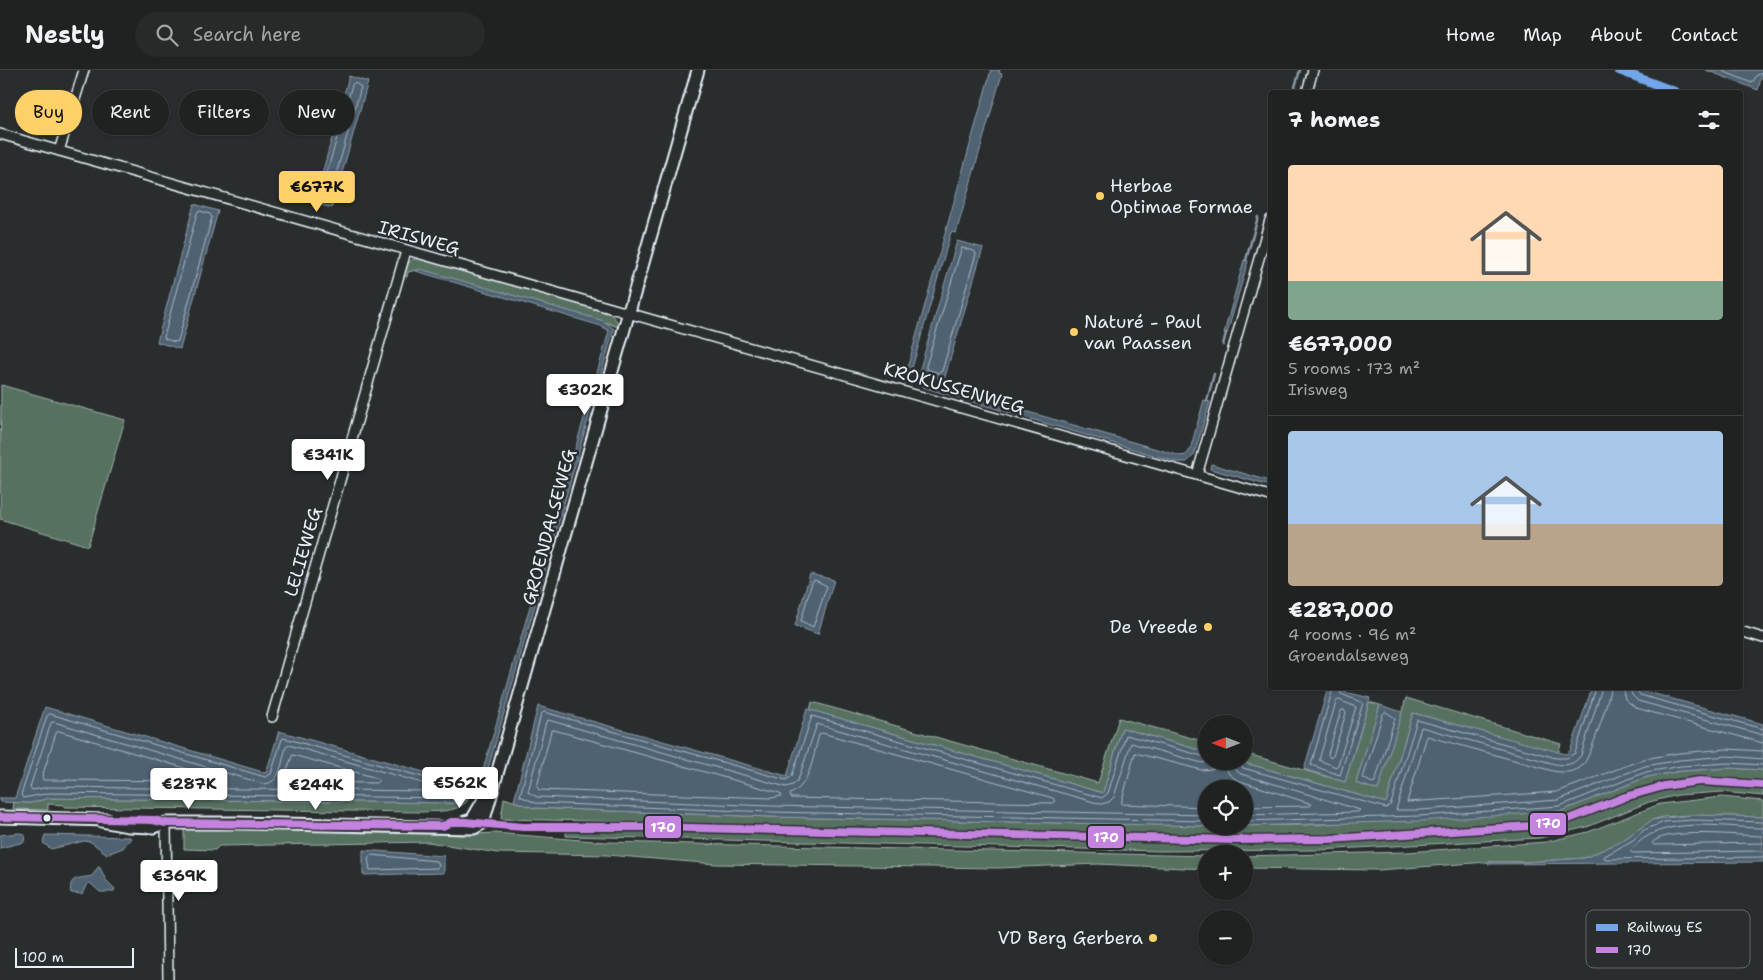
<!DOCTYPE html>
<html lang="en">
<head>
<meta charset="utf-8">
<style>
  :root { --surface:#202222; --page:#282a2a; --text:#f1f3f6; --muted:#a2a4a5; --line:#3d3f40; --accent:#ffd166 }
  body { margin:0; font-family:"Shantell Sans",sans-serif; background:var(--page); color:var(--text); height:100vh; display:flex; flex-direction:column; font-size:19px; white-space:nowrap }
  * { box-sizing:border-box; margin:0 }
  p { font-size:16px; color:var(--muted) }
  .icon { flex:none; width:28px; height:28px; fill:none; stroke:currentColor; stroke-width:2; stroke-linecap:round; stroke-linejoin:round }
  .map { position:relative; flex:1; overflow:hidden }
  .sheet { position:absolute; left:1268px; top:20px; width:475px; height:600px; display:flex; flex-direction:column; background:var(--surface); border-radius:5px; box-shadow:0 1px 4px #0004,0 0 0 1px var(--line) }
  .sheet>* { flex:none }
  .hud { position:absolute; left:15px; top:20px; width:475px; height:45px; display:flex; gap:10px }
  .needle { width:32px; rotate:270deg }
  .buttons { position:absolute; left:1198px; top:645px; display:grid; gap:10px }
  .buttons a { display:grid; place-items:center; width:55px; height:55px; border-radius:50%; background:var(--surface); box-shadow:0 1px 4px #0004,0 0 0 1px var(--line); font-size:25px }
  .scale { position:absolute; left:15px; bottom:12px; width:119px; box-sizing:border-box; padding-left:5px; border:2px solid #e8f1f8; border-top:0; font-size:14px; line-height:18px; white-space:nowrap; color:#e8f1f8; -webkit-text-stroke:4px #2a2d2e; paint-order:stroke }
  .price { position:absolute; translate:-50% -42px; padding:0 11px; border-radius:5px; background:#fff; color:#222; font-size:16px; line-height:32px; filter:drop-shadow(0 1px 2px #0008) }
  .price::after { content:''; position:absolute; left:50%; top:30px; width:15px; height:11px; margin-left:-8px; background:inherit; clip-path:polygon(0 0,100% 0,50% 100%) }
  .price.on { background:var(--accent); color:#111 }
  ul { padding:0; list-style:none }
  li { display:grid; align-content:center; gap:10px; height:265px; padding:0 20px }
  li+li { border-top:1px solid var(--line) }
  li span { display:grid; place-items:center; height:155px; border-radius:5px; color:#555 }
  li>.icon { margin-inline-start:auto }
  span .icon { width:90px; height:90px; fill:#fffc; stroke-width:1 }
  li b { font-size:21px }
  h2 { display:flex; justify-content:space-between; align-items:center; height:60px; padding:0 20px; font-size:21px }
  .tag { padding:0 18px; border-radius:22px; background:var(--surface); box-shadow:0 1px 4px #0004,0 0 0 1px var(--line); font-size:18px; line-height:45px }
  .tag.on { background:var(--accent); color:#111 }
  header { display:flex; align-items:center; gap:30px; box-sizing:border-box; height:70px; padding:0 25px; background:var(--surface); border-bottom:1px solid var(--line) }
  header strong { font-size:24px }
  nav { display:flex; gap:28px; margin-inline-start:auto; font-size:18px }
  .search { width:350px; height:45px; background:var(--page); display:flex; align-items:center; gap:12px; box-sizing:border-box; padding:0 18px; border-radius:28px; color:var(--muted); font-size:19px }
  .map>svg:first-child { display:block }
</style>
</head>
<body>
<header>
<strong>Nestly</strong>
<div class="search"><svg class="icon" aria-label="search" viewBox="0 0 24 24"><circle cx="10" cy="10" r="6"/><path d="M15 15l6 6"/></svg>Search here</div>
<nav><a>Home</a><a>Map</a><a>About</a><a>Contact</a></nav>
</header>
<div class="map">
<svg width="1763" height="910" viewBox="0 0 1763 910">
  <rect width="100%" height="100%" fill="#2a2d2e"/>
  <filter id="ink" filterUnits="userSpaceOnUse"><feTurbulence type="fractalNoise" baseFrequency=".02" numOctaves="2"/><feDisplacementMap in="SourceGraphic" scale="10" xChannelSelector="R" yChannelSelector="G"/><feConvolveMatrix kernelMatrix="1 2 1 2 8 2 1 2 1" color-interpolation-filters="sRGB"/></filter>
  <g filter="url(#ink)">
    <path fill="#577160" stroke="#a0b1ac" d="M413,189H419L611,244L618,252L620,258L608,253L417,200L408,202L407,207L403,206L407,194Z
      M1,315L125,350L88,476L0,449Z
      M1406,628L1561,674L1558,683L1413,643L1386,733L1238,691H1244V683L1345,712L1369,632L1380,635L1356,713L1378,720Z
      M812,632L1098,713L1119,648L1206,672V682L1122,658L1103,723L810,640Z
      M1728,698L1763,700V710L1701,706L1660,712L1562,748L1532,751L1330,764L1225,765L501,749L504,728L534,738L771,747L1213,756L1306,755L1561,741L1647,707L1681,701Z
      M1683,714H1727L1763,718V726L1722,722L1678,725L1649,732L1587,757L1540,768L1319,780L1159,781L566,766V761L679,762L1180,773L1346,772L1550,757L1566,754L1650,722Z
      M1722,727L1763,731V747L1691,745L1663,747L1652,750L1622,771L1585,788L1527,792H1488L1378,800L1244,798V786L1407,782L1546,772L1588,762L1660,734Z
      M49,728L456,733L469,728C461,743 437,741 422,742L64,737V735L48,734V740L13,739L14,732L30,733Z
      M184,757L417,760L459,765L494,763L607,772L1206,786V799L1098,794L998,798L716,794L607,785L498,783L428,772L219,776L215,780L184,779Z"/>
    <path fill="#506272" stroke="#8d9ba8" d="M991,0H1000L999,3L1002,4L956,163L951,162L908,312L906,311L905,314L903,313Z
      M1706,0H1763L1758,20Z
      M349,6L368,12L332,138L314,133Z
      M194,134L218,141L180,279L157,272Z
      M957,171L983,178L944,310L919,302Z
      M1244,190L1248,191L1227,264L1224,263Z
      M420,199L604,251L614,259L488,699L475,723L456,733L49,728L30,733L0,732V728H15L45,637L266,703L279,661L473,716L481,707L609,261L601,256L416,201Z
      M924,312L1181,386L1186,385L1190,380L1204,330L1210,332L1194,385L1187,392H1177L922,317Z
      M1211,394L1270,411V416L1210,399Z
      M810,504L834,510L818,564L795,556Z
      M1328,618L1370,628L1345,712L1304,699Z
      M1592,618H1633L1763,654V700L1728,698L1681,701L1647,707L1561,741L1420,751L1244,756V719H1206V756L771,747L534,738L514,731L538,636L787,706L807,639L1103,723L1122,658L1206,682V691H1238L1386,733L1413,643L1566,684L1570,681Z
      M1380,635L1402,642L1378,720L1356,713Z
      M1691,745L1763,747V792L1488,794V792H1527L1585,788L1622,771L1652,750Z
      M20,763L25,765L24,772L0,778V765Z
      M45,765L130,767L131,768L123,778L107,784L91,772L84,771L51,779L43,773Z
      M363,780L444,786V803L363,805Z
      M99,796L106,810L115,819L113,822H100L90,813L87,814L82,824L71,823C68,806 79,809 92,806Z"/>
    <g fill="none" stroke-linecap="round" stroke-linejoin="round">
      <path stroke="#abb8c2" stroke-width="1" d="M1720,0L1752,13L1757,5L1763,3
        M355,13L361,17L329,129L326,131L320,127L352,15Z
        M200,141L210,144L212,147L178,271L175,272L165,269L164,267L197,143Z
        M962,178L974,181L976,184L942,301L939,303L927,299L926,297Z
        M815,510L827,516L813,557L801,551L812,512Z
        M1333,618L1311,695L1340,705L1363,633L1341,624L1338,618
        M1602,618L1581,685C1575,695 1565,696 1555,694L1421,657L1396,740H1420L1558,730L1645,696L1680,690L1727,686L1763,689
        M1610,618C1610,628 1590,688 1583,695C1575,703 1564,703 1553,701L1427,666L1407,732L1557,722L1644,689L1679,683L1727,679L1763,681
        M1622,618L1625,629L1636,638L1763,673
        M1630,618L1632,625L1638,631L1763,665
        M1636,618L1640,625L1763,659
        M1339,630L1356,637L1338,695L1336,697L1319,690L1336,632Z
        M1344,640L1346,643L1333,686L1330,688L1328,684L1341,641Z
        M1386,642L1395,648L1375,712L1372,713L1363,708L1383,644Z
        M50,644L265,707L271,704L282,669L284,668L465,719L467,722L454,728L50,723L23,728L21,725L47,646Z
        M54,652L264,714C281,713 282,690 286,677L289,675L433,716L435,719L433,721L50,717L32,720L30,717L51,653Z
        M554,660L780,723L782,726L771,728L539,720L537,717L551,661Z
        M59,661L212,706L213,709L211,711L43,710L42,707L56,663Z
        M822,663L1053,728L1055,731L1052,733L791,728L790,724C811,715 813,685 819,665Z
        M293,685L377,708L379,711L376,713L286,712L284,709Z
        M1206,687L1126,665L1108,723L1102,728L812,646L792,706L786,710L544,642L541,644L520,726L536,733L771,742L1206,751
        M1232,691L1234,699L1241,704L1360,740L1358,742L1244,745
        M1239,691L1243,698L1386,738L1391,734L1417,650L1556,688H1567L1575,683L1596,618
        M1206,737L1121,734L1135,683L1202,700L1212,699L1223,692L1229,704L1237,710L1312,734L1310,736L1244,737
        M1206,745L771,736L537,727L528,722L546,652L548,650L786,717L793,715L798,710L817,654L1101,734L1109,732L1114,727L1131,673L1202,693L1211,691
        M1244,751L1420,746L1560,736L1646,702L1681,696L1728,693L1763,695
        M1763,752L1692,750L1664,752L1644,760L1633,770L1603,787L1606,789L1763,787
        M1763,758C1721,758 1660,743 1630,781L1633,783L1763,781
        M1763,766C1741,766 1665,757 1652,773L1654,775L1763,773
        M371,785L437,791L439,796L437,798L370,800L368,788Z"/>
      <path stroke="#8d9ba8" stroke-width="2.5" d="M1295,17L1300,0
        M1246,190L1258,147
        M1223,275L1226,263
        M1207,331L1214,304"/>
      <defs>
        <path id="street" d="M1307,22L1313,0
          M0,64L1270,426
          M59,81L84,0
          M1197,405L1270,150
          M1740,561L1763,568
          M272,647L406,181
          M166,753L168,910"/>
        <path id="secondary" d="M0,747L108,750
          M101,751L128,756L153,757L166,753H237L474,758L483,753L698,0
          M465,752L472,750L486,726"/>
      </defs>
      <use href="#street" stroke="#e8f1f8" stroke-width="12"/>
      <use href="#secondary" stroke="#e8f1f8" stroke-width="15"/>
      <use href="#street" stroke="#2a2d2e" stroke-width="9"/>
      <use href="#secondary" stroke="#2a2d2e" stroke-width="11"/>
      <defs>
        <path id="bus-1" d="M0,747L153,750L166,753L443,756L451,752H465L523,757H647L1237,770L1330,769L1530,756L1561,752L1625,727L1664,716L1700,711L1763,715"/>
      </defs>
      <use href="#bus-1" stroke="#2a2d2e" stroke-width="11"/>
      <use href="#bus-1" stroke="#c483df" stroke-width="8"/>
      <defs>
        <path id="rail-1" d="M1618,0L1676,22"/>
      </defs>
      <use href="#rail-1" stroke="#2a2d2e" stroke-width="12"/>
      <use href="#rail-1" stroke="#73a5eb" stroke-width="9"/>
    </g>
  </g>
  <g fill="#ffd166" stroke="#2a2d2e" stroke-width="2">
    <circle cx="1100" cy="126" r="5"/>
    <circle cx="1074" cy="262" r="5"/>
    <circle cx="1208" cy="557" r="5"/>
    <circle cx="1153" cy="868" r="5"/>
  </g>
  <circle fill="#e8f1f8" stroke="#2a2d2e" stroke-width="2" cx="47" cy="748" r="4.5"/>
  <g text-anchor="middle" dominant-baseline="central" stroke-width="5" stroke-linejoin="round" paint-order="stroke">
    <g font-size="18" fill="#e8f1f8" stroke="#2a2d2e" text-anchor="start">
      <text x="1110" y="116">Herbae<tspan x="1110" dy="21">Optimae Formae</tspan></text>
      <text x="1084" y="252">Naturé - Paul<tspan x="1084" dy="21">van Paassen</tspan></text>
      <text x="1198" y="557" text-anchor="end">De Vreede</text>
      <text x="1143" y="868" text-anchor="end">VD Berg Gerbera</text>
    </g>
    <g font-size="18" fill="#e8f1f8" stroke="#2a2d2e">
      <text transform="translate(419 168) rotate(16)">IRISWEG</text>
      <text transform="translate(954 318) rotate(16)">KROKUSSENWEG</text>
      <text transform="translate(549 457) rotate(-75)">GROENDALSEWEG</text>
      <text transform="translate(303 482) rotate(-74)">LELIEWEG</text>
    </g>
  </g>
  <rect x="1586" y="840" width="164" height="58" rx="8" fill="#2a2d2e" stroke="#63686b" stroke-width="1"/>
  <rect x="1596" y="854" width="22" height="7" fill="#73a5eb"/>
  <rect x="1596" y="877" width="22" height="6" fill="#c483df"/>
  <g font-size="14" fill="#e8f1f8">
    <text x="1627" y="862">Railway ES</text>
    <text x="1627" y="885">170</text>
  </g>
  <g stroke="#2a2d2e" stroke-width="2">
    <rect x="1529" y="742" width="38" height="24" rx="5" fill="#c483df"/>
    <rect x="644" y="745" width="38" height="24" rx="5" fill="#c483df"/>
    <rect x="1087" y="755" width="38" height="24" rx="5" fill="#c483df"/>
  </g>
  <g font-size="14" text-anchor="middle" font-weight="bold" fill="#fff">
    <text x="1548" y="758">170</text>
    <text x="663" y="762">170</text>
    <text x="1106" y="772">170</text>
  </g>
</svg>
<div class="buttons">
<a><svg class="needle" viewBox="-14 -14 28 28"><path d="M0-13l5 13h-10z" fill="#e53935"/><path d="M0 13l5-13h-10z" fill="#a2a4a5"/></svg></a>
<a><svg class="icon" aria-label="locate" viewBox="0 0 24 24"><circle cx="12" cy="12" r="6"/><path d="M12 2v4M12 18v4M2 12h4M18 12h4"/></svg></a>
<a>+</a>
<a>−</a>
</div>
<div class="scale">100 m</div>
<b class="price on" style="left:317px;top:143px">€677K</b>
<b class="price" style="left:585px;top:346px">€302K</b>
<b class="price" style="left:328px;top:411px">€341K</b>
<b class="price" style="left:460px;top:739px">€562K</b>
<b class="price" style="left:189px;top:740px">€287K</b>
<b class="price" style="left:316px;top:741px">€244K</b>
<b class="price" style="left:179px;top:832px">€369K</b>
<div class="hud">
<a class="tag on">Buy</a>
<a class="tag">Rent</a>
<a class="tag">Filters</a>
<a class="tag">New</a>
</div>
<section class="sheet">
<h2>7 homes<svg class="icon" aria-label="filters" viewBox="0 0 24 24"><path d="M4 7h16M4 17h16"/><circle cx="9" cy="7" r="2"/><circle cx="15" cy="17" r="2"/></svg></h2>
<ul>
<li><span style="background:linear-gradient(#ffd9b3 75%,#7fa58c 0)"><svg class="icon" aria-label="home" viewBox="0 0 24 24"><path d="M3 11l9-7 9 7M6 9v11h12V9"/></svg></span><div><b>€677,000</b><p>5 rooms · 173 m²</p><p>Irisweg</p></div></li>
<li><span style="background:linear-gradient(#a9c7e8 60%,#b9a48a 0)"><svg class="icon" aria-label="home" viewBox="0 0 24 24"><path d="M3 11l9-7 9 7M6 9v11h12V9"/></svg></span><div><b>€287,000</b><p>4 rooms · 96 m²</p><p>Groendalseweg</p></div></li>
</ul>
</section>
</div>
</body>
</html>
